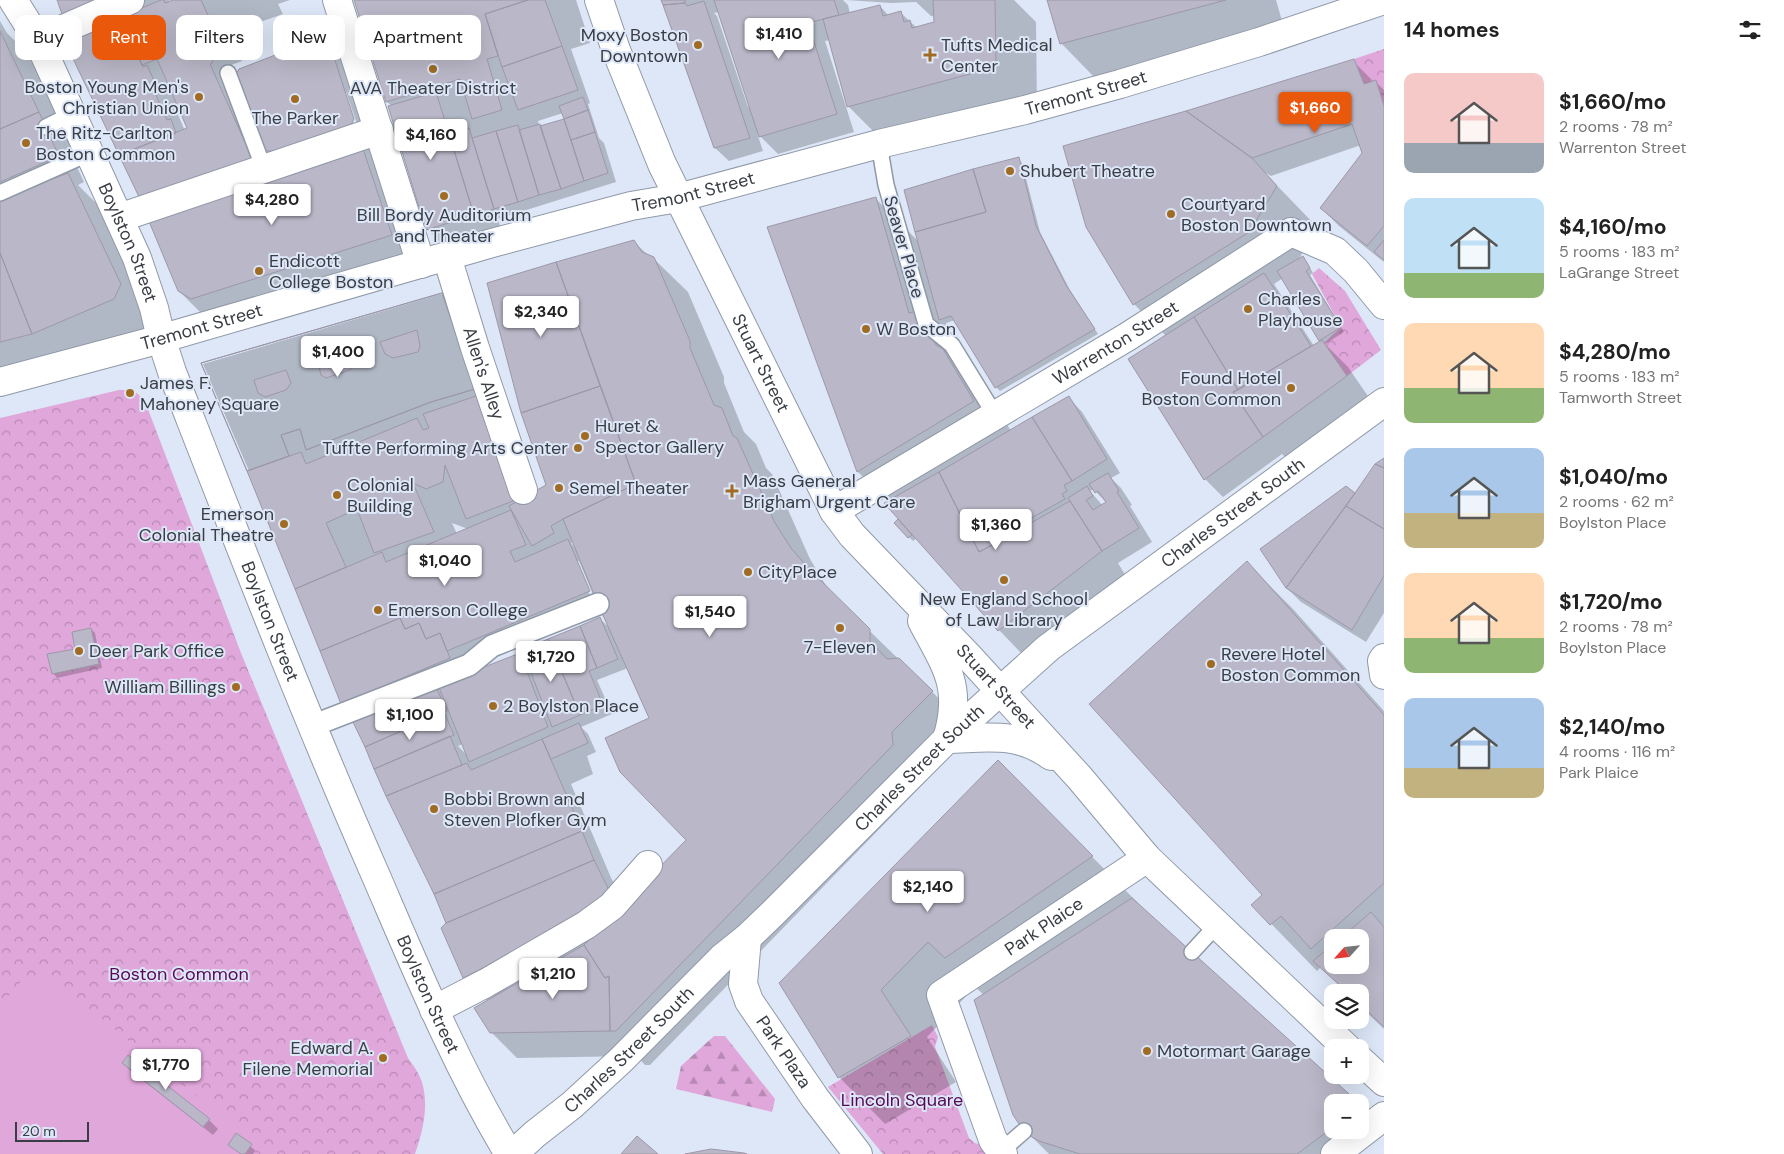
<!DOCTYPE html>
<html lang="en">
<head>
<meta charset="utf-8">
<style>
  :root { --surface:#fff; --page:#f2f2f2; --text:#222; --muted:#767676; --accent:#ea580c }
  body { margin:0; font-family:"DM Sans",sans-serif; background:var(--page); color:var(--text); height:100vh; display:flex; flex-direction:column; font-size:19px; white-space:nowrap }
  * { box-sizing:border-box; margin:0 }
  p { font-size:16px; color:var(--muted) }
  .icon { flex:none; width:28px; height:28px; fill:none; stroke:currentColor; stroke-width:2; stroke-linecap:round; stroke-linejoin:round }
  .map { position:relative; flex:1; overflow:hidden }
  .details { display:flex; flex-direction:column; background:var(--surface); width:400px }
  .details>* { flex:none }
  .guide { position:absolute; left:15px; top:15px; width:475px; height:45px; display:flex; gap:10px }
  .needle { width:32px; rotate:243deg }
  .buttons { position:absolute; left:1324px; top:929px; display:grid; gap:10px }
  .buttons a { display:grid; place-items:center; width:45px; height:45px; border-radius:10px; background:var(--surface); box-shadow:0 5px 20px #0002; font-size:25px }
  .scale { position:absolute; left:15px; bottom:12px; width:74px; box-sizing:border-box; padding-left:5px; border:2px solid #393d44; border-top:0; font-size:14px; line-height:18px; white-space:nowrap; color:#393d44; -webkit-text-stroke:4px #dde7f7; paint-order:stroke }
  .price { position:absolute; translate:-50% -42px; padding:0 11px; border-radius:5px; background:#fff; color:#222; font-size:16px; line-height:32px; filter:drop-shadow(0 1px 2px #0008) }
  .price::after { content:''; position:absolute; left:50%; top:30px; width:15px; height:11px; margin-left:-8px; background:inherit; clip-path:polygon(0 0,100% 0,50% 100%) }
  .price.selected { background:var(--accent); color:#fff }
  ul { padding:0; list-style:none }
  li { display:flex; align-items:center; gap:15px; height:125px; padding:0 20px }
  li span { display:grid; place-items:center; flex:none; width:140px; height:100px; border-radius:10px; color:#555 }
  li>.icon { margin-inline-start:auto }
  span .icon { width:60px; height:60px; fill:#fffc; stroke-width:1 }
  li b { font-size:21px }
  h2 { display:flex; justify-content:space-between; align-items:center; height:60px; padding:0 20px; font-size:21px }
  .chip { padding:0 18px; border-radius:10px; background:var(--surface); box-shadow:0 5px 20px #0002; font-size:18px; line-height:45px }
  .chip.selected { background:var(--accent); color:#fff }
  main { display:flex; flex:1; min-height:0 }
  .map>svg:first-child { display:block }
</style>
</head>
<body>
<main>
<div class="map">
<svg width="1384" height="1154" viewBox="0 0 1384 1154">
  <defs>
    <pattern id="forest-firs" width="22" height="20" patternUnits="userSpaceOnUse" patternTransform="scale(1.25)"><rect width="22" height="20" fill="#e0a7db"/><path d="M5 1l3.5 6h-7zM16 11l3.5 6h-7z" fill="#b789b3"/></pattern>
    <pattern id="park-crowns" width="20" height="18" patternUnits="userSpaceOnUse" patternTransform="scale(1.25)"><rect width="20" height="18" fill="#e0a7db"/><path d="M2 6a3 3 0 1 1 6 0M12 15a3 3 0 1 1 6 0" fill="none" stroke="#b789b3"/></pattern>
  </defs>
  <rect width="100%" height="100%" fill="#dde7f7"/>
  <path fill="url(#forest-firs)" d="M714,1036H725L775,1099L772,1112L676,1089L681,1066Z"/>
  <path fill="url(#park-crowns)" d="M1384,49V106L1376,81L1364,84L1354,59Z
    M1319,268L1345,291L1381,350L1347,376L1324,343L1341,327L1312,274Z
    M119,390C133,390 138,391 146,404L241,653L408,1058C413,1065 419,1073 422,1082C429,1107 423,1130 415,1154H0V418Z
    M932,1025L938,1037L935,1047L969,1138L975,1143L982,1145L988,1154H883L828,1087Z"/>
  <path fill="#e0a7db" d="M24,978L54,980L253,1142L250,1154H0V1006Z"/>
  <path fill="#0003" fill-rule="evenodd" d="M58,0H169L170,2L174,1L173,0H290L278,4L283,14L229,33L242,61L229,66L238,88L327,40L373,87L426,270L214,326L179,291L85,36L63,13ZM126,26L136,49L116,29ZM343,92H346L357,124L354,125ZM180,109L189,129L185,131L176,110Z
    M355,0H576L590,43L571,49L590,103L588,104L599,138L604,143L616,182L498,219L507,250L462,264L427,229L392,106L387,102ZM563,113L566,124L563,120L542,127L539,125L538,121Z
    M663,0H843L848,5L850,14L880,6L889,16L901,13L917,28L935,23V16H931L916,2L891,3L846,0H1014L1036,22L1037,108L890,148L847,105L830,40L825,41L854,132L778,154L757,133L763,151L729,161L715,148ZM720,12L750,106L748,107L717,16L714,13Z
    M1048,0H1276L1284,28L1095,78L1061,43Z
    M0,21L7,33L27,53L57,112L72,147L68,148L84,182L78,185L102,209L155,320L148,333L0,383Z
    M1353,61L1371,79L1373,83L1376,82L1384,90V262L1339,226L1321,208L1364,153L1361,145L1271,176L1266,173V174L1318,228L1298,260L1302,257L1307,262L1313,273L1310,275L1344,332L1325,344L1348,367L1372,402L1290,462L1282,454L1223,497L1205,479L1166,336L1134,304L1187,112ZM1283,278L1321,342L1314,346L1274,284Z
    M1018,159L1022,163L1040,232L1070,290L1098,334L1000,391L996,387L955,320L946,323L953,350L990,398L1011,431L1069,398L1082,412L1120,473L1111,478L1121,488L1132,505L1130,506L1152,542L1118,563L1127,578L1024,656L999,630L917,538L913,541L909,537L896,523L900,519L889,502L858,472L769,228L876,199L919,242ZM1094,489L1096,492L1107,503L1103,506L1090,491Z
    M633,241L648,255L653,258L688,292L724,377V383L744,432L756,444L766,468L772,474L810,559L825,584L838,600L967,726L926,767L927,780L650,1065H645L635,1054V1056L517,1058L491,1032L488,1002L464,977L448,924L321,650L249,471L203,364L441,294L483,336L513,431L520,438L538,491L548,485L488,284ZM452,523L468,529L457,534ZM574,542L577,550L571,543ZM576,561H579L594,597L591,598ZM603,611L611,629L600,619L529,664L520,655L475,672L471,666ZM628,668L650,719L688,840L627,902L620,888L612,880L571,784L593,774L587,756L596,752L588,734L581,727L612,714L597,680ZM463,744L467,755L458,746Z
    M1384,459V613L1366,642L1301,602L1287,588L1262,549L1346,487L1355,495Z
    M1247,563L1293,609L1384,711V1029L1360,1006V992H1346L1321,967L1317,971L1253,905L1263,895ZM1332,938H1360V965H1332Z
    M91,629L95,633L102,668L57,678L53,673L77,650Z
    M998,762L1138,903L1137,904L1357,1102H1332V1130H1360V1106L1384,1129V1134L1357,1154H1049L1021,1126L984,995L975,987L927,1037L956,1082L885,1124L839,1077L781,983Z
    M123,1063L209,1120L218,1129L213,1135L132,1072Z
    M236,1135L255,1150L252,1154H241L230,1145Z"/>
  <path fill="#bab7c8" stroke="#9c98a9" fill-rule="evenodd" d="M57,0H101L62,14Z
    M161,0H164L165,3L173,0H201L217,35L204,40L213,62L210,64L252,158L140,199L119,155L187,128L157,59L142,65L120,17Z
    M354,0H528L485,14L498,56L487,59L502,110L472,119L460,79L386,102Z
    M528,0H545L562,46L502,67L485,14Z
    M661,0H685V3L663,5Z
    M714,0H834L839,15L808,23L837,114L759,137Z
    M933,0H995L996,67L847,107L823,19L880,5L883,16L901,11L904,22L910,20L912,28L934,22Z
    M1047,0H1226L1060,44Z
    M704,1L750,138L714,148L663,5L685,3L687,6Z
    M111,22L126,56L136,52L143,67L147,65L155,83L151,84L167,120L171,119L176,133L119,155L66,44Z
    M0,31L39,112L0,129Z
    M322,37L328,39L329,42L354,119L352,123L349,127L273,151H264L236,74L239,69Z
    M562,46L578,90L518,110L502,67Z
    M1354,59L1364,84L1376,80L1384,106V226L1367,246L1320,208L1362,153L1352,124L1252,158L1186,111Z
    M436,92L474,215L426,230L388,106Z
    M583,97L588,110L564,119L559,106Z
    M588,110L595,132L571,140L564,119Z
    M1186,111L1252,158L1277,186L1249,232L1133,305L1086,227L1063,146Z
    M39,112L59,156L0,182V129Z
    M564,119L584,181L561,189L540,126Z
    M540,124L561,189L539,195L519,130Z
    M518,125L539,195L518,202L496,131Z
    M469,128L494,209L474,215L449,134Z
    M496,131L518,202L494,209L472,138Z
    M595,132L608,173L584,181L571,140Z
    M363,149L392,235L191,299L178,291L148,219Z
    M1019,157L1036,226L1066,285L1095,329L995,388L951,316L939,320L915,232L986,212L973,169Z
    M973,169L986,212L915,232L904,190Z
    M53,173L55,178L68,173L121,284L114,299L32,334L0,253V197Z
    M876,197L909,313L917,311L936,345L943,349L974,401L857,472L767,227Z
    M634,240L642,252L654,257L690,341V348L714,405L722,408L733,436L737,438L775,523L791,548L808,568L870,629V641L887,659L899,658L933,691L892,732L893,745L616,1031H610L609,976L605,978L584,945L686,840L620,772L605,738L649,718L598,604L563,519L636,484L556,262Z
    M1384,240V260L1374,252Z
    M0,253L32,334L0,342Z
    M1303,256L1310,268L1306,271L1341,327L1319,341L1277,271Z
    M556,262L600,386L521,413L487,283Z
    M1264,273L1311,346L1238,390L1194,317Z
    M442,293L475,389L431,402L306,450L300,429L281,435L289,456L247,471L201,363ZM417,330L420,346L418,352L393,358L385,354L380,342ZM352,351L355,364L350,370L326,378L321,375L318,363L326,361L328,368L350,362L346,352ZM286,370L291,383L286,390L265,397L258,393L254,380Z
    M442,293L475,389L431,402L306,450L300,429L281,435L289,456L247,471L201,363Z
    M1194,317L1238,390L1233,392L1263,437L1204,480L1128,359Z
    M1322,340L1347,376L1263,437L1233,392Z
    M600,386L636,484L563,519L551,526L554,533L532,546L509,506L546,485L521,413Z
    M479,395L513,501L466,519L445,465L443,482L426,489L413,483L434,532L374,553L357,509L326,523L346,567L295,589L247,471L301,452L306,464L417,418L423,430L429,428L423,414Z
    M1069,396L1107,459L1072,481L1032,417Z
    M1032,417L1072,481L1064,485L1067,491L1062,494L1065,499L996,538L998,542L979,552L939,472Z
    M1384,458V468L1375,464Z
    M1375,464L1384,468V529L1346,506Z
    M939,472L979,552L1070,501L1102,551L998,631L884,503Z
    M1108,473L1119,491L1117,492L1139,528L1102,551L1068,498L1087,486L1093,496L1086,500L1093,510L1106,502L1098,491L1095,493L1089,484Z
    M1346,486L1355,493L1286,588L1260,549Z
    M1346,506L1384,529V576L1352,630L1286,588Z
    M511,510L526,545L510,551L515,562L568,539L590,591L447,651L440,633L426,639L419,623L405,629L400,618L320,651L295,589L382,552L386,562Z
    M898,519L912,535L908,538L894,523Z
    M1247,561L1384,715V883L1311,949L1281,916L1270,925L1251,905L1262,895L1089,704Z
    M600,617L618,659L597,668L580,626Z
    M400,618L405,629L419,623L426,639L440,633L450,658L341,704L320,651Z
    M580,626L597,668L589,671L603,705L580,715L548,639Z
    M91,628L99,664L52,674L47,654L75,649L72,632Z
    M548,639L580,715L552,727L522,650Z
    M520,653L548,727L469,762L438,685Z
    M435,685L447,711L365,747L352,720Z
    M444,712L454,735L374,769L365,747Z
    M579,723L588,743L551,759L542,739Z
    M450,736L462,765L386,796L374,769Z
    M542,739L582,831L434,894L386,796L467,763L471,770Z
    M998,760L1093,856L945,958L928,942L881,990L911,1036L838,1078L779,983Z
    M582,831L594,860L446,923L434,894Z
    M594,860L611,894L515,952L463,978L441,928L446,923Z
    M1132,898L1358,1102H1332V1128L1297,1154H1080L1039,1141L1025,1133L1013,1115L974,1000Z
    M1371,912L1384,927V1027L1360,1004V992H1347L1313,961L1332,945V965H1360V938H1341Z
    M584,945L605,978L609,976L610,1031L490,1033L474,1008Z
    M128,1055L210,1119L203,1127L122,1063Z
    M236,1133L252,1144L245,1154H241L228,1145Z
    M637,1136L658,1154H621Z
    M711,1149L744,1153L747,1154H685Z"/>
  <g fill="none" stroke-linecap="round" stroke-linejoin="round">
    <defs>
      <path id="service" d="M228,73L264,169
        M46,127L72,114
        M879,144L886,185L926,324L952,345L995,415
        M0,193L90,153
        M1192,952L1217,925
        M1001,1151L1024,1131"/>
      <path id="pedestrian" d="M312,726L469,665L492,646L598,604"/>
      <g id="minor">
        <path d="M337,0L421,264"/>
        <path d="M38,40L130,0"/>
        <path d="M119,218L379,130"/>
        <path id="s1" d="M447,257L475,348L523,490"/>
        <path id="s2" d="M834,511L1127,337L1291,232L1335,251L1356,271L1384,305"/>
        <path d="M1384,658L1382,661L1384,675"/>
        <path d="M434,1010L486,983L586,925L612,906L648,865"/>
        <path id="s3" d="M1003,1154L993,1140L941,995L1147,858"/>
        <path d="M1335,1154L1384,1116"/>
      </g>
      <g id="primary">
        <path id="s4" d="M13,0L38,40L137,258L154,308L161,338L172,372C238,541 303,710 376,876C417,971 456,1066 509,1154"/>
        <path id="s5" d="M599,0L616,50L662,164L834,511L852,535L970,658L1079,777L1147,858L1347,1048"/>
        <path id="s6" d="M0,382L146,343L492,243L631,206L678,198L879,144L1025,110L1120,84L1259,42L1384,0"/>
        <path d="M922,621C946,667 963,686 947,739"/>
        <path d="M947,739C987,738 1017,731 1051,756"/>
        <path id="s7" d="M747,938L743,984L749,1001L815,1098L858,1154"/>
        <path d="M1360,1060L1384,1082"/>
        <path id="s8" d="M513,1154L535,1134L572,1105L621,1060L722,958L747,938L772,914L947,739L1048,648L1384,402"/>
      </g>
    </defs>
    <use href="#service" stroke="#9099a8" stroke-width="18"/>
    <use href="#pedestrian" stroke="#9099a8" stroke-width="24"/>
    <use href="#minor" stroke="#9099a8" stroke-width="30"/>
    <use href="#primary" stroke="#9099a8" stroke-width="30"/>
    <use href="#service" stroke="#fff" stroke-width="15"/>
    <use href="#pedestrian" stroke="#fff" stroke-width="21"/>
    <use href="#minor" stroke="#fff" stroke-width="28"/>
    <use href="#primary" stroke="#fff" stroke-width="28"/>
  </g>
  <g fill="#a06c24" stroke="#dde7f7" stroke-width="2">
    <circle cx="698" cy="45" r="5"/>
    <path d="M927.5 47.5h5v5h5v5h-5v5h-5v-5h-5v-5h5z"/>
    <circle cx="433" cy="69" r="5"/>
    <circle cx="199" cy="97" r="5"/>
    <circle cx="295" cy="99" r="5"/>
    <circle cx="26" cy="143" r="5"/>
    <circle cx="1010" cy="171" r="5"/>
    <circle cx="444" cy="196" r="5"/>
    <circle cx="1171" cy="214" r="5"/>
    <circle cx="259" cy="271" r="5"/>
    <circle cx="1248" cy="309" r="5"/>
    <circle cx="866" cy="329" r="5"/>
    <circle cx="1291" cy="388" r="5"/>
    <circle cx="130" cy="393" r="5"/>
    <circle cx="585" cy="436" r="5"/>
    <circle cx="578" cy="448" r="5"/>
    <circle cx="559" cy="488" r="5"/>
    <path d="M729.5 483.5h5v5h5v5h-5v5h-5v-5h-5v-5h5z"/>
    <circle cx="337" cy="495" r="5"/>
    <circle cx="284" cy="524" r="5"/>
    <circle cx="748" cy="572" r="5"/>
    <circle cx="1004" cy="580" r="5"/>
    <circle cx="378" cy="610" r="5"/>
    <circle cx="840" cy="628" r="5"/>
    <circle cx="79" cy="651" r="5"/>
    <circle cx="1211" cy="664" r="5"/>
    <circle cx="236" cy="687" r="5"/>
    <circle cx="493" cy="706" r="5"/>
    <circle cx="434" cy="809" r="5"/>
    <circle cx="1147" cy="1051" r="5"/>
    <circle cx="383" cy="1058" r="5"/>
  </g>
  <g text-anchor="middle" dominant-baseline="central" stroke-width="4" stroke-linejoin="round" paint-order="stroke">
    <g font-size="18" fill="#393d44" stroke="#dde7f7" text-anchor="start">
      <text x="688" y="35" text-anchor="end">Moxy Boston<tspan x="688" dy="21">Downtown</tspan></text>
      <text x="941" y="45">Tufts Medical<tspan x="941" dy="21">Center</tspan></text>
      <text x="189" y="87" text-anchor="end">Boston Young Men's<tspan x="189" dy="21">Christian Union</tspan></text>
      <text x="433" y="88" text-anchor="middle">AVA Theater District</text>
      <text x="295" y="118" text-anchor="middle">The Parker</text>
      <text x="36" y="133">The Ritz-Carlton<tspan x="36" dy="21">Boston Common</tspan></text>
      <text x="1020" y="171">Shubert Theatre</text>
      <text x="1181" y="204">Courtyard<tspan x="1181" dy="21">Boston Downtown</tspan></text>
      <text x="444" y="215" text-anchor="middle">Bill Bordy Auditorium<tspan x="444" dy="21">and Theater</tspan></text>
      <text x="269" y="261">Endicott<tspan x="269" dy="21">College Boston</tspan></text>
      <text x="1258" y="299">Charles<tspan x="1258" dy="21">Playhouse</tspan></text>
      <text x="876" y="329">W Boston</text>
      <text x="1281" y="378" text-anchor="end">Found Hotel<tspan x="1281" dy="21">Boston Common</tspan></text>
      <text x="140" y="383">James F.<tspan x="140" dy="21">Mahoney Square</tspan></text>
      <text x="595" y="426">Huret &amp;<tspan x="595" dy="21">Spector Gallery</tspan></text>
      <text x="568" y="448" text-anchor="end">Tuffte Performing Arts Center</text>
      <text x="743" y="481">Mass General<tspan x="743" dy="21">Brigham Urgent Care</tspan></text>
      <text x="347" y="485">Colonial<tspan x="347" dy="21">Building</tspan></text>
      <text x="569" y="488">Semel Theater</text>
      <text x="274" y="514" text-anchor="end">Emerson<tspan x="274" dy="21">Colonial Theatre</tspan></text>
      <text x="758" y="572">CityPlace</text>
      <text x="1004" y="599" text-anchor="middle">New England School<tspan x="1004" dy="21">of Law Library</tspan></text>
      <text x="388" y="610">Emerson College</text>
      <text x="840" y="647" text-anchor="middle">7-Eleven</text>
      <text x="89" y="651">Deer Park Office</text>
      <text x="1221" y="654">Revere Hotel<tspan x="1221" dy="21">Boston Common</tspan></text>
      <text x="226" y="687" text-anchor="end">William Billings</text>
      <text x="503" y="706">2 Boylston Place</text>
      <text x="444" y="799">Bobbi Brown and<tspan x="444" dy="21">Steven Plofker Gym</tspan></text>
      <text x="373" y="1048" text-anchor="end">Edward A.<tspan x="373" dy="21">Filene Memorial</tspan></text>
      <text x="1157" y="1051">Motormart Garage</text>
    </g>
    <g font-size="18" fill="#393d44" stroke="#dde7f7">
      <text stroke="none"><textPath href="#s6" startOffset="1124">Tremont Street</textPath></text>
      <text stroke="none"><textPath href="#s6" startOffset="719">Tremont Street</textPath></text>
      <text stroke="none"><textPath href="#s4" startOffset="269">Boylston Street</textPath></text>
      <text transform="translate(904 247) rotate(74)">Seaver Place</text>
      <text stroke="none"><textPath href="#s6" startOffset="209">Tremont Street</textPath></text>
      <text stroke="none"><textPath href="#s2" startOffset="328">Warrenton Street</textPath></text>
      <text stroke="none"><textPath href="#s5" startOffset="398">Stuart Street</textPath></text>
      <text stroke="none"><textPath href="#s1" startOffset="122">Allen's Alley</textPath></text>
      <text stroke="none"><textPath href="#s8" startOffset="966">Charles Street South</textPath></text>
      <text stroke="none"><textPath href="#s4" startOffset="674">Boylston Street</textPath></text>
      <text stroke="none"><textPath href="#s5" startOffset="802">Stuart Street</textPath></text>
      <text stroke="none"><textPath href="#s8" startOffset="561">Charles Street South</textPath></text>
      <text stroke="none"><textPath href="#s3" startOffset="295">Park Plaice</textPath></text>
      <text stroke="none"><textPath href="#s4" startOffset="1079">Boylston Street</textPath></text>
      <text stroke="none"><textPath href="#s8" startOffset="156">Charles Street South</textPath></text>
      <text stroke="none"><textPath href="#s7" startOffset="126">Park Plaza</textPath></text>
    </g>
    <g font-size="18" fill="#570856" stroke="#dde7f7">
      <text x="179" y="974">Boston Common</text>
      <text x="902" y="1100">Lincoln Square</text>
    </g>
  </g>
</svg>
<div class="buttons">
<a><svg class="needle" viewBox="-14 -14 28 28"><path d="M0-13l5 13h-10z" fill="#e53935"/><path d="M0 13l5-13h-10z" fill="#767676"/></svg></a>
<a><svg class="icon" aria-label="layers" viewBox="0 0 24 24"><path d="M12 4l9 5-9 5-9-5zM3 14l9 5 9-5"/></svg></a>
<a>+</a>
<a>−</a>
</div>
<div class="scale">20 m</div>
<b class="price" style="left:779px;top:60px">$1,410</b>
<b class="price selected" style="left:1315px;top:134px">$1,660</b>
<b class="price" style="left:431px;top:161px">$4,160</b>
<b class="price" style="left:272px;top:226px">$4,280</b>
<b class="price" style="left:541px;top:338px">$2,340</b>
<b class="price" style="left:338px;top:378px">$1,400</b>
<b class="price" style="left:996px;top:551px">$1,360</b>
<b class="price" style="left:445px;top:587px">$1,040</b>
<b class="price" style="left:710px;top:638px">$1,540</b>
<b class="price" style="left:551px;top:683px">$1,720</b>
<b class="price" style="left:410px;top:741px">$1,100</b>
<b class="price" style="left:928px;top:913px">$2,140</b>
<b class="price" style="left:553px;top:1000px">$1,210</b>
<b class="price" style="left:166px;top:1091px">$1,770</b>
<div class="guide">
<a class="chip">Buy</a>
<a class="chip selected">Rent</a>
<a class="chip">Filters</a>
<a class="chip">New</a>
<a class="chip">Apartment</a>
</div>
</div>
<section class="details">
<h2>14 homes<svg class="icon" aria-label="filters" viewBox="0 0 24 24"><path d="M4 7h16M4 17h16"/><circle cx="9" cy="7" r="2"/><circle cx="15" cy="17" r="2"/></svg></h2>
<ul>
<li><span style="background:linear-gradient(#f6c9c9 70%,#9aa5b1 0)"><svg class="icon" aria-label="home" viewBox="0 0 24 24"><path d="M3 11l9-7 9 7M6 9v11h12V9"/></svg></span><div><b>$1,660/mo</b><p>2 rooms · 78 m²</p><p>Warrenton Street</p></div></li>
<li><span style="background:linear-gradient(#bfe0f5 75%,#8fb573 0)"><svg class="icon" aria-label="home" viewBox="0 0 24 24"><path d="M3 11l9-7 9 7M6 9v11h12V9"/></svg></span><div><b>$4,160/mo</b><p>5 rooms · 183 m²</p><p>LaGrange Street</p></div></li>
<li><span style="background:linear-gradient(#ffd9b3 65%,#8fb573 0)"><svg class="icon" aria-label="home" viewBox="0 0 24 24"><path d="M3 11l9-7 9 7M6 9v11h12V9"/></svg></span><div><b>$4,280/mo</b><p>5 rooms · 183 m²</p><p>Tamworth Street</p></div></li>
<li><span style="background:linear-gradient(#a9c7e8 65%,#c2b280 0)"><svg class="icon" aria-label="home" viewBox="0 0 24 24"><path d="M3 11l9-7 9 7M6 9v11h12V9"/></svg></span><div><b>$1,040/mo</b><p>2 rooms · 62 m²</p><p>Boylston Place</p></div></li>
<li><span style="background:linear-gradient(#ffd9b3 65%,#8fb573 0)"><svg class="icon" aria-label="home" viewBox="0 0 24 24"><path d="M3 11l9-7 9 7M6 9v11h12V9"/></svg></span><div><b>$1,720/mo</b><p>2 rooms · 78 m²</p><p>Boylston Place</p></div></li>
<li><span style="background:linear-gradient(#a9c7e8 70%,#c2b280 0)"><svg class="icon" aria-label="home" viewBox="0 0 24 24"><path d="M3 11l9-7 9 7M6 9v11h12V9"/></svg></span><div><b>$2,140/mo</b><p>4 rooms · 116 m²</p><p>Park Plaice</p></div></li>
</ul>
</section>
</main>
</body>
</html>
